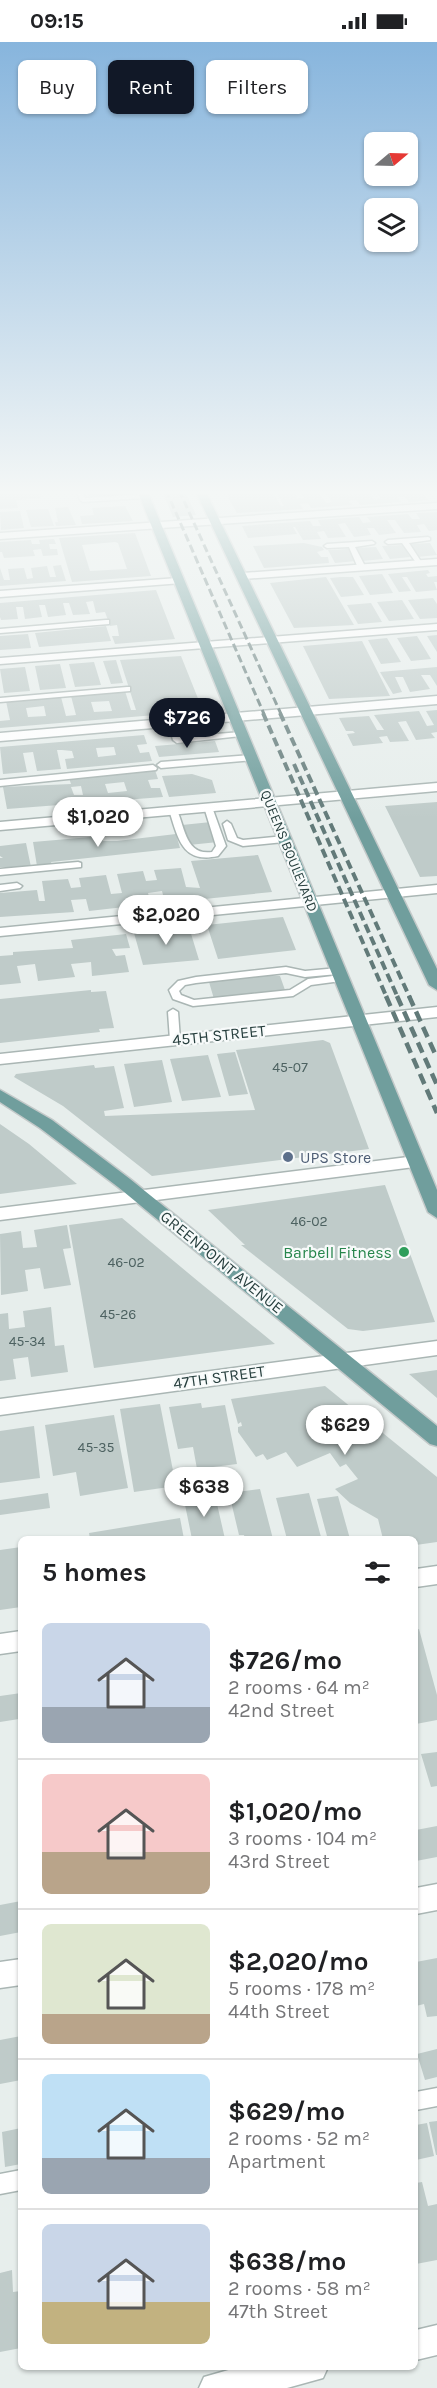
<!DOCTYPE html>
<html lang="en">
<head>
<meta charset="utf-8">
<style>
  :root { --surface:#fff; --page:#f6f6f6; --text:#202124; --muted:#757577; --line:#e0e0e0; --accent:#111827 }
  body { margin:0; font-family:Karla,sans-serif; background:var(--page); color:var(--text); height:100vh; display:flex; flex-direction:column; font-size:22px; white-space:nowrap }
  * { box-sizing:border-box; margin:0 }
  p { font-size:20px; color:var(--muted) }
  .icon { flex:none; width:33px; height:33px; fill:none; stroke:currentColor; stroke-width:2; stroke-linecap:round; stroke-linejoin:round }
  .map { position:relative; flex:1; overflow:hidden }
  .panel { position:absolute; left:18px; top:1494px; width:400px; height:834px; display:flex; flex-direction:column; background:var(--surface); border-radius:9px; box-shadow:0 2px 4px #0004 }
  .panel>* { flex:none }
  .hud { position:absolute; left:18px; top:18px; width:402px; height:54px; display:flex; gap:12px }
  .needle { width:39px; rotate:71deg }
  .fabs { position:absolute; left:364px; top:90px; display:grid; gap:12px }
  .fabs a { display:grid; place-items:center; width:54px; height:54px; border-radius:9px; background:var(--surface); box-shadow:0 2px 4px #0004; font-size:30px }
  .price { position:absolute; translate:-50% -51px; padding:0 14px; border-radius:21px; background:#fff; color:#222; font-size:20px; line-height:39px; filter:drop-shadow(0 2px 3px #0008) }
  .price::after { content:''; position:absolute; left:50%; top:36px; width:18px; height:14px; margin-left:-9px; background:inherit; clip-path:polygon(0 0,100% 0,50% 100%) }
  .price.selected { background:var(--accent); color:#fff }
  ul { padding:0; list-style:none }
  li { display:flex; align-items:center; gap:18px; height:150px; padding:0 24px }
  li+li { border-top:2px solid var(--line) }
  li span { display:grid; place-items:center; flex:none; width:168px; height:120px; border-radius:9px; color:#555 }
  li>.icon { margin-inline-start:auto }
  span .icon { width:72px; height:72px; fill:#fffc; stroke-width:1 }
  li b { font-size:26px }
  h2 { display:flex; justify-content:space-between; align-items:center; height:72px; padding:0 24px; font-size:26px }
  .pill { padding:0 21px; border-radius:9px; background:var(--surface); box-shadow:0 2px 4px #0004; font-size:21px; line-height:54px }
  .pill.selected { background:var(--accent); color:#fff }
  .status { display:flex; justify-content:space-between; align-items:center; height:42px; padding:0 30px; background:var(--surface); direction:ltr }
  .status svg { height:16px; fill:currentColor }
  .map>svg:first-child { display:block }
</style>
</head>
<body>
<div class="status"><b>09:15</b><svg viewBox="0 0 49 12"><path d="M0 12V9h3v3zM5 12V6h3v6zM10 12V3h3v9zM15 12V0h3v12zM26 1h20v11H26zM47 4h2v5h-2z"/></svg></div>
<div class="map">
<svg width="437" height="2346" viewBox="0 0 437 2346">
  <rect width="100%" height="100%" fill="#e7eeec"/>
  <path fill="#bfcbc9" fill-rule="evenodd" d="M0,448H39L41,456L16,458L18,466L0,467Z
    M85,448H119L121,454L88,456Z
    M224,448H271L281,464H284L277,451L294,450L297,456H304L301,450L318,449L326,461L332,460L324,448H343L346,453H353L350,448H368L374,458L381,457L375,448H418L429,458L409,460L405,455H397L401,460L360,463L357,458L348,459L352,463L311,466L308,461L300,462L303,467L237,471Z
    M185,449L196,473L173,475L163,451Z
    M125,464L133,479L82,482L80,474L94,473L92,466Z
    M68,465L76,483L56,484L55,480H58L55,466Z
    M48,467L54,484L31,485L26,468Z
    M20,469L24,486L1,488L0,470Z
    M437,470V488L429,489L424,482L417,483L421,490L404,491L395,478H387L396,491L379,493L374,486H367L371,493L354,495L345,481L338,482L346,495L328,496L324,489L317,490L321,497L303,498L295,485H293L297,492L248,496L242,484L310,479L313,484H321L318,478L359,475L363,481L371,480L367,475L408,472L412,477H420L416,471Z
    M135,491L151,534L72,540L59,496ZM115,500L118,501L127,527L90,529L82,503Z
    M54,497L56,502H49L50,507H57L58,513L43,514L41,507L33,508L35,514L4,516L2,510H0V500L31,498L32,502H40L39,498Z
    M304,501L322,505L324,508L317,510L321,515H328L329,521L264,526L253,504Z
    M430,501L437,513L417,515L409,502Z
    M403,503L410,515L390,517L382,504Z
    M376,505L383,517L362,519L355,506Z
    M349,507L356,519L335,521L328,508Z
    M61,523L66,539L0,544V526L4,538H10L8,527L24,526L27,537L33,536L31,526L47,524L50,535H56L53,524Z
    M428,528L430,531L426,532L428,535L437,534V540H434L437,548L416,550L407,535H402L411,549L399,550L388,532Z
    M382,532L393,551L370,553L359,534Z
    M326,535L354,583L294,586L270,541Z
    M341,535H353L364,553L341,555L330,536Z
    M156,548L175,597L115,602L112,594H119L117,583L110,584L105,570L96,571L93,559L86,560L90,572L73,573L69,561H63L66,573L48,575L45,563H39L42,575L25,577L23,565H16L18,577L1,578L0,575V561Z
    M433,556L437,562V576L420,577L408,558Z
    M402,558L414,577L389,579L377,560Z
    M371,561L382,580L358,582L347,563Z
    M106,584L111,599L39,605L35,591Z
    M28,592L31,606L0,608V594Z
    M437,593V610L427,594Z
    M417,594L431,617L411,619L397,596Z
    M387,596L401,620L381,622L368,598Z
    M362,599L390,654L329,657L303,604Z
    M181,614L203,669L0,686V679L10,678L6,659L61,655L66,674L76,673L71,654L125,649L131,668H136L120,618ZM109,659L112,669L94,670L91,660ZM44,664L46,674L28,675L26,666Z
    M116,618L123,641L111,642L103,619Z
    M94,620L101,643L75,645L69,622Z
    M60,622L66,646L40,648L35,624Z
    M25,625L30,649L4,651L0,627Z
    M437,625V644L430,633H421L430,647L410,650L403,635H395L402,650L393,652L380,630Z
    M437,668V690L431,691L435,696L416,698L406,679L398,680L409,699L390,700L387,694L379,695L383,701L353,704L347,692L355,691L353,689H346L339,676L369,674L377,688H384L374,673L419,669L427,684L434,683L426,669Z
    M144,693L147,702L137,703L140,711L149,710L152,719L67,727L65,717L74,716L72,709L62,708H57L61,727L37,729L33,710L23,711L27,730L3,732L0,705ZM114,705L116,713L98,715L96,706Z
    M215,699L219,710L159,715L155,704Z
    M155,728L158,737L148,738L151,746H160L163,755L7,767L3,745L71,742L69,736ZM124,740L127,749L108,751L105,742ZM81,744L83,753H74L71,745Z
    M192,732L212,738L216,751L169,755L162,734Z
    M437,760V834L420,835L385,764Z
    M211,780L218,800L189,803L182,783Z
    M176,792L180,806L51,820L52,823L37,824L33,800L102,794L103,799H117Z
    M26,801L31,825H0V816H3L0,814V804Z
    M258,813L272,850L165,861L162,849L148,851L151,862L89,869L86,857L71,858L74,870L0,875V851L37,848L39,859H45L42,839L68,837L71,846L81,845L79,836L106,833L111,852L122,851L117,832L143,829L146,839L157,838L154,828L181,826L186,845L200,846L191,819Z
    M283,875L296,908L218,917L207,883Z
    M189,885L199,918L143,923L134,891Z
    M126,892L130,906L112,907L116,914L125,913L129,930L92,934L91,920L71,922L75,935L38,939L35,922L17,924L21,941L0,943V914L13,913V910L73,906L71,898Z
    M258,933L280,934L285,948L214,957L209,940Z
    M91,948V950L106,949L114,986L99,987L100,990L0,1001V957Z
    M323,998L330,1001L369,1107L152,1134L63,1064L14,1035L16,1032L94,1023L95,1026L114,1024L124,1066L104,1069L105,1074L255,1068L236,1008Z
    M235,1010L248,1052L229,1054L217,1012Z
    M208,1013L221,1055L182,1059L170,1017Z
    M162,1018L172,1060L134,1065L124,1022Z
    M0,1082L29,1102L77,1142L0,1152Z
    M385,1143L435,1280L363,1289L348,1287L241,1203H245L208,1168Z
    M122,1176L199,1240L275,1302L94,1326L69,1183Z
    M67,1183L71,1206L63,1207L71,1243L44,1247L40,1226L25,1228L28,1249L1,1253L0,1192L21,1189L23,1206L37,1205L34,1188Z
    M51,1265L55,1304L64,1303L68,1330L31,1335L28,1315L13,1317L16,1337L0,1339V1272L8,1271L9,1287L25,1285L23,1269Z
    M437,1328V1356L409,1332Z
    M325,1344L437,1435V1500L416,1503V1497H383L378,1477L350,1461L335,1447L358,1437L346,1422L340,1425L330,1411L297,1425L286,1410L267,1418L263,1412L256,1415L238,1390V1385L242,1384L241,1380L238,1382L231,1357Z
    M201,1361L202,1366L225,1363L237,1422L197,1427L193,1405L178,1407L169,1365Z
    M160,1362L176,1444L134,1450L120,1367Z
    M114,1373L128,1446L80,1454L76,1430L53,1434L45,1383Z
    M34,1384L40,1436L0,1441V1389Z
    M260,1447L273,1497H245L244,1493H239L229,1451Z
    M48,1451L50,1466L0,1473V1458Z
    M309,1451L321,1495L327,1494L317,1457L338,1454L350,1497H287L276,1456Z
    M215,1453L225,1497H192L184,1458Z
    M180,1476L184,1497H90L89,1491Z
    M21,1505V1565L0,1568V1508Z
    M419,1587L437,1653V1678L416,1682V1588Z
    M21,1651V1679L19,1677L0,1680V1654Z
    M437,1710V1744L431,1745L421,1712Z
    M437,1784V1815L416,1819V1788Z
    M21,1859V1890L0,1894V1863Z
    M437,1916V1974L427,1975L424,1962L416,1964V1920Z
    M21,1994V2038L0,2042V1998Z
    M437,2007V2035L425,2038L417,2012Z
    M437,2079V2113H436L429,2080Z
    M427,2081L434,2114L416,2118V2083Z
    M21,2086V2122L5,2125L2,2090Z
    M422,2140L428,2164L437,2162V2218L416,2222V2141Z
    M12,2228L13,2250L21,2249V2306L0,2310V2231Z"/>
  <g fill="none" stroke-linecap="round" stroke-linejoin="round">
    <defs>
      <path id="service" d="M76,448H82L85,456L144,452L147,454L144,456L83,460L80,458Z
        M428,495L430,496V498L409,501L422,521L419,523L417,522L402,501L388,502L385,500L388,498Z
        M372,499L375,501L374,502L355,505L366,526L362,528L358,526L349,505L327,506L324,504L327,502Z
        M106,578H109V582L0,591V587Z
        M127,645H130V649L0,660V656Z
        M169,678L176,680L180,695L241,690L245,692L241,694L177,701L173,698L168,680Z
        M251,713L255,716L254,718L161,726L157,723L161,720Z
        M153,723L157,726L156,728L0,744V738Z
        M208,762L212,765L226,804L218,814C182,822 178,796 169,768L170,766H176C185,784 185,814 212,810L216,804L204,765Z
        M227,779L231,782L237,796L243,798L284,794L289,797L284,800L243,804L228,798L223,782Z
        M78,820L81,821V825L0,833V827Z
        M17,841L22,844L20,846L0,849V843Z
        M286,925L305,929L338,926L343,929L338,932L305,935L286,931L196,941L185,943L179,949L181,953L194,958L290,948L308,937L341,933L346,936L341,939L311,943L293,954L193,964L173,957L169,948L178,939L196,935Z
        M173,967L178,970L180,998L175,1001L170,998L168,970Z
        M437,2046V2064L416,2068V2050Z
        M21,2128V2148L0,2152V2132Z"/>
      <path id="minor" d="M437,461V467L0,497V491Z
        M437,517V523L243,537L238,534L243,531Z
        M178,536L182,537V541L0,555V549Z
        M437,582V588L0,622V616Z
        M437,654V662L0,699V691Z
        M437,741V749L0,788V780Z
        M437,843V851L0,894V886Z
        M437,965V975L0,1022V1012Z
        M416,1114L422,1116L425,1120L422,1124L0,1178V1166Z
        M437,1299V1313L0,1373V1357Z
        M437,1524V1542L416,1545V1527Z
        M21,1589V1609L0,1612V1592Z
        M437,1842V1868L416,1872V1846Z
        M21,1917V1943L0,1946V1920Z
        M437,2283V2313L416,2318V2288Z
        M239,2325H328L323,2336L287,2346H199L204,2335Z"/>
      <path id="primary" d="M137,448H147L437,1148V1176L428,1170Z
        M195,448H205L437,927V948L429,943Z
        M0,1048L52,1078L130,1137L437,1384V1404L430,1402L118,1145L40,1086L0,1060Z"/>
    </defs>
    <use href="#service" stroke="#aab6b4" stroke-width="3"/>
    <use href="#minor" stroke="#aab6b4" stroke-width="3"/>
    <use href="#primary" stroke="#c3c9c9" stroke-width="3"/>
    <use href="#service" fill="#fff" fill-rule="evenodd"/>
    <use href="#minor" fill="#fff" fill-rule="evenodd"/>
    <use href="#primary" fill="#709e9d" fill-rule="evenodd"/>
    <path stroke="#627a79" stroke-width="3" stroke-dasharray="8 4" stroke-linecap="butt" d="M166,448L264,672
      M179,448L281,672"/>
    <path stroke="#627a79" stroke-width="4" stroke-dasharray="9 4.5" stroke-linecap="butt" d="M263,671L387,956
      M280,671L410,956
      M294,722L398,956"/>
    <path stroke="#627a79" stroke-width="4.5" stroke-dasharray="11 6" stroke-linecap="butt" d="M386,954L437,1071
      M397,954L437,1043
      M409,954L437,1016"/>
  </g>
  <linearGradient id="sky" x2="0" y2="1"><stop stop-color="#87b5dd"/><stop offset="0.58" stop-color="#f4f7f6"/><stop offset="1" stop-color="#f4f7f6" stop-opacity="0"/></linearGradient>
  <rect width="437" height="777" fill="url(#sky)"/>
  <circle fill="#5c6f8a" stroke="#f7fafa" stroke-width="2" cx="288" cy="1115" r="6"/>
  <circle fill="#2e9e5b" stroke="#f7fafa" stroke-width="2" cx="404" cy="1210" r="6"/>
  <g text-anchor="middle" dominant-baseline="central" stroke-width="4.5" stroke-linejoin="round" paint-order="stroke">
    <g font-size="14" fill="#273f3e" stroke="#f7fafa">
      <text transform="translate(289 809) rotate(68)">QUEENS BOULEVARD</text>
    </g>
    <g font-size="14" fill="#4d6261">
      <text x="290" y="1025">45-07</text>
      <text x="309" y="1179">46-02</text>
      <text x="126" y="1220">46-02</text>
      <text x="118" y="1272">45-26</text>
      <text x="27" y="1299">45-34</text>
      <text x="96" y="1405">45-35</text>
    </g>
    <g font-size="16" fill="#273f3e" stroke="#f7fafa">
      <text transform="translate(219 993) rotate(-6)">45TH STREET</text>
      <text transform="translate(222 1220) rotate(39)">GREENPOINT AVENUE</text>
      <text transform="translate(219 1335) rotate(-8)">47TH STREET</text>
    </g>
    <g font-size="16" fill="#4e5e75" stroke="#f7fafa" text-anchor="start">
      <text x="300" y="1115">UPS Store</text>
    </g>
    <g font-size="16" fill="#27864d" stroke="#f7fafa" text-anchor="end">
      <text x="392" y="1210">Barbell Fitness</text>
    </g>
  </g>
</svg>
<div class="fabs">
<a><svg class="needle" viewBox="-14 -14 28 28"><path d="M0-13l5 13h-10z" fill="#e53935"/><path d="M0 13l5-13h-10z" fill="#757577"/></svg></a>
<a><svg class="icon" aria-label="layers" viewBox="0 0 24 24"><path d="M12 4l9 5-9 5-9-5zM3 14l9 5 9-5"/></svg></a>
</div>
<b class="price selected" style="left:187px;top:707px">$726</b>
<b class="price" style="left:98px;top:806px">$1,020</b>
<b class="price" style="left:166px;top:904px">$2,020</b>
<b class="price" style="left:345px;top:1414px">$629</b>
<b class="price" style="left:204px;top:1476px">$638</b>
<div class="hud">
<a class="pill">Buy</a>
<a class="pill selected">Rent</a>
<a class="pill">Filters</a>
</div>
<section class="panel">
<h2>5 homes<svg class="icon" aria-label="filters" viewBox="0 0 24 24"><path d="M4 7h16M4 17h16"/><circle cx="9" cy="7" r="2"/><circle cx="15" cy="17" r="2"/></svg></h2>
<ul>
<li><span style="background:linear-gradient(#c9d6e8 70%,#9aa5b1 0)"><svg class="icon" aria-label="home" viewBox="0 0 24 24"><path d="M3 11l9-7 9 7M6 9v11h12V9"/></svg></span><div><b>$726/mo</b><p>2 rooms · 64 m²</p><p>42nd Street</p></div></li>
<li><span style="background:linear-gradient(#f6c9c9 65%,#b9a48a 0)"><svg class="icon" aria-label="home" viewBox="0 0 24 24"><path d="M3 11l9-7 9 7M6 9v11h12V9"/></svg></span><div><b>$1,020/mo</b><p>3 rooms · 104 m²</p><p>43rd Street</p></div></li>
<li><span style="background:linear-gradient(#dfe7d0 75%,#b9a48a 0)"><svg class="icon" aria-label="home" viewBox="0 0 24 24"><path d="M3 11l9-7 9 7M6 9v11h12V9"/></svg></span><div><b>$2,020/mo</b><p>5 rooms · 178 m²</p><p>44th Street</p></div></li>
<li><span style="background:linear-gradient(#bfe0f5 70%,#9aa5b1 0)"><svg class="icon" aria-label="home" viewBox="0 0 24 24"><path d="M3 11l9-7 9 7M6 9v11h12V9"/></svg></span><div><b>$629/mo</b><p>2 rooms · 52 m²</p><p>Apartment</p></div></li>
<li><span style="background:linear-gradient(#c9d6e8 65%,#c2b280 0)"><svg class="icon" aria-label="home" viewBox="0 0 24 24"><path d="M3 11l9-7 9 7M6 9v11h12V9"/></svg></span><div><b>$638/mo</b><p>2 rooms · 58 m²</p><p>47th Street</p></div></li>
</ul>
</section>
</div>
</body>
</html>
